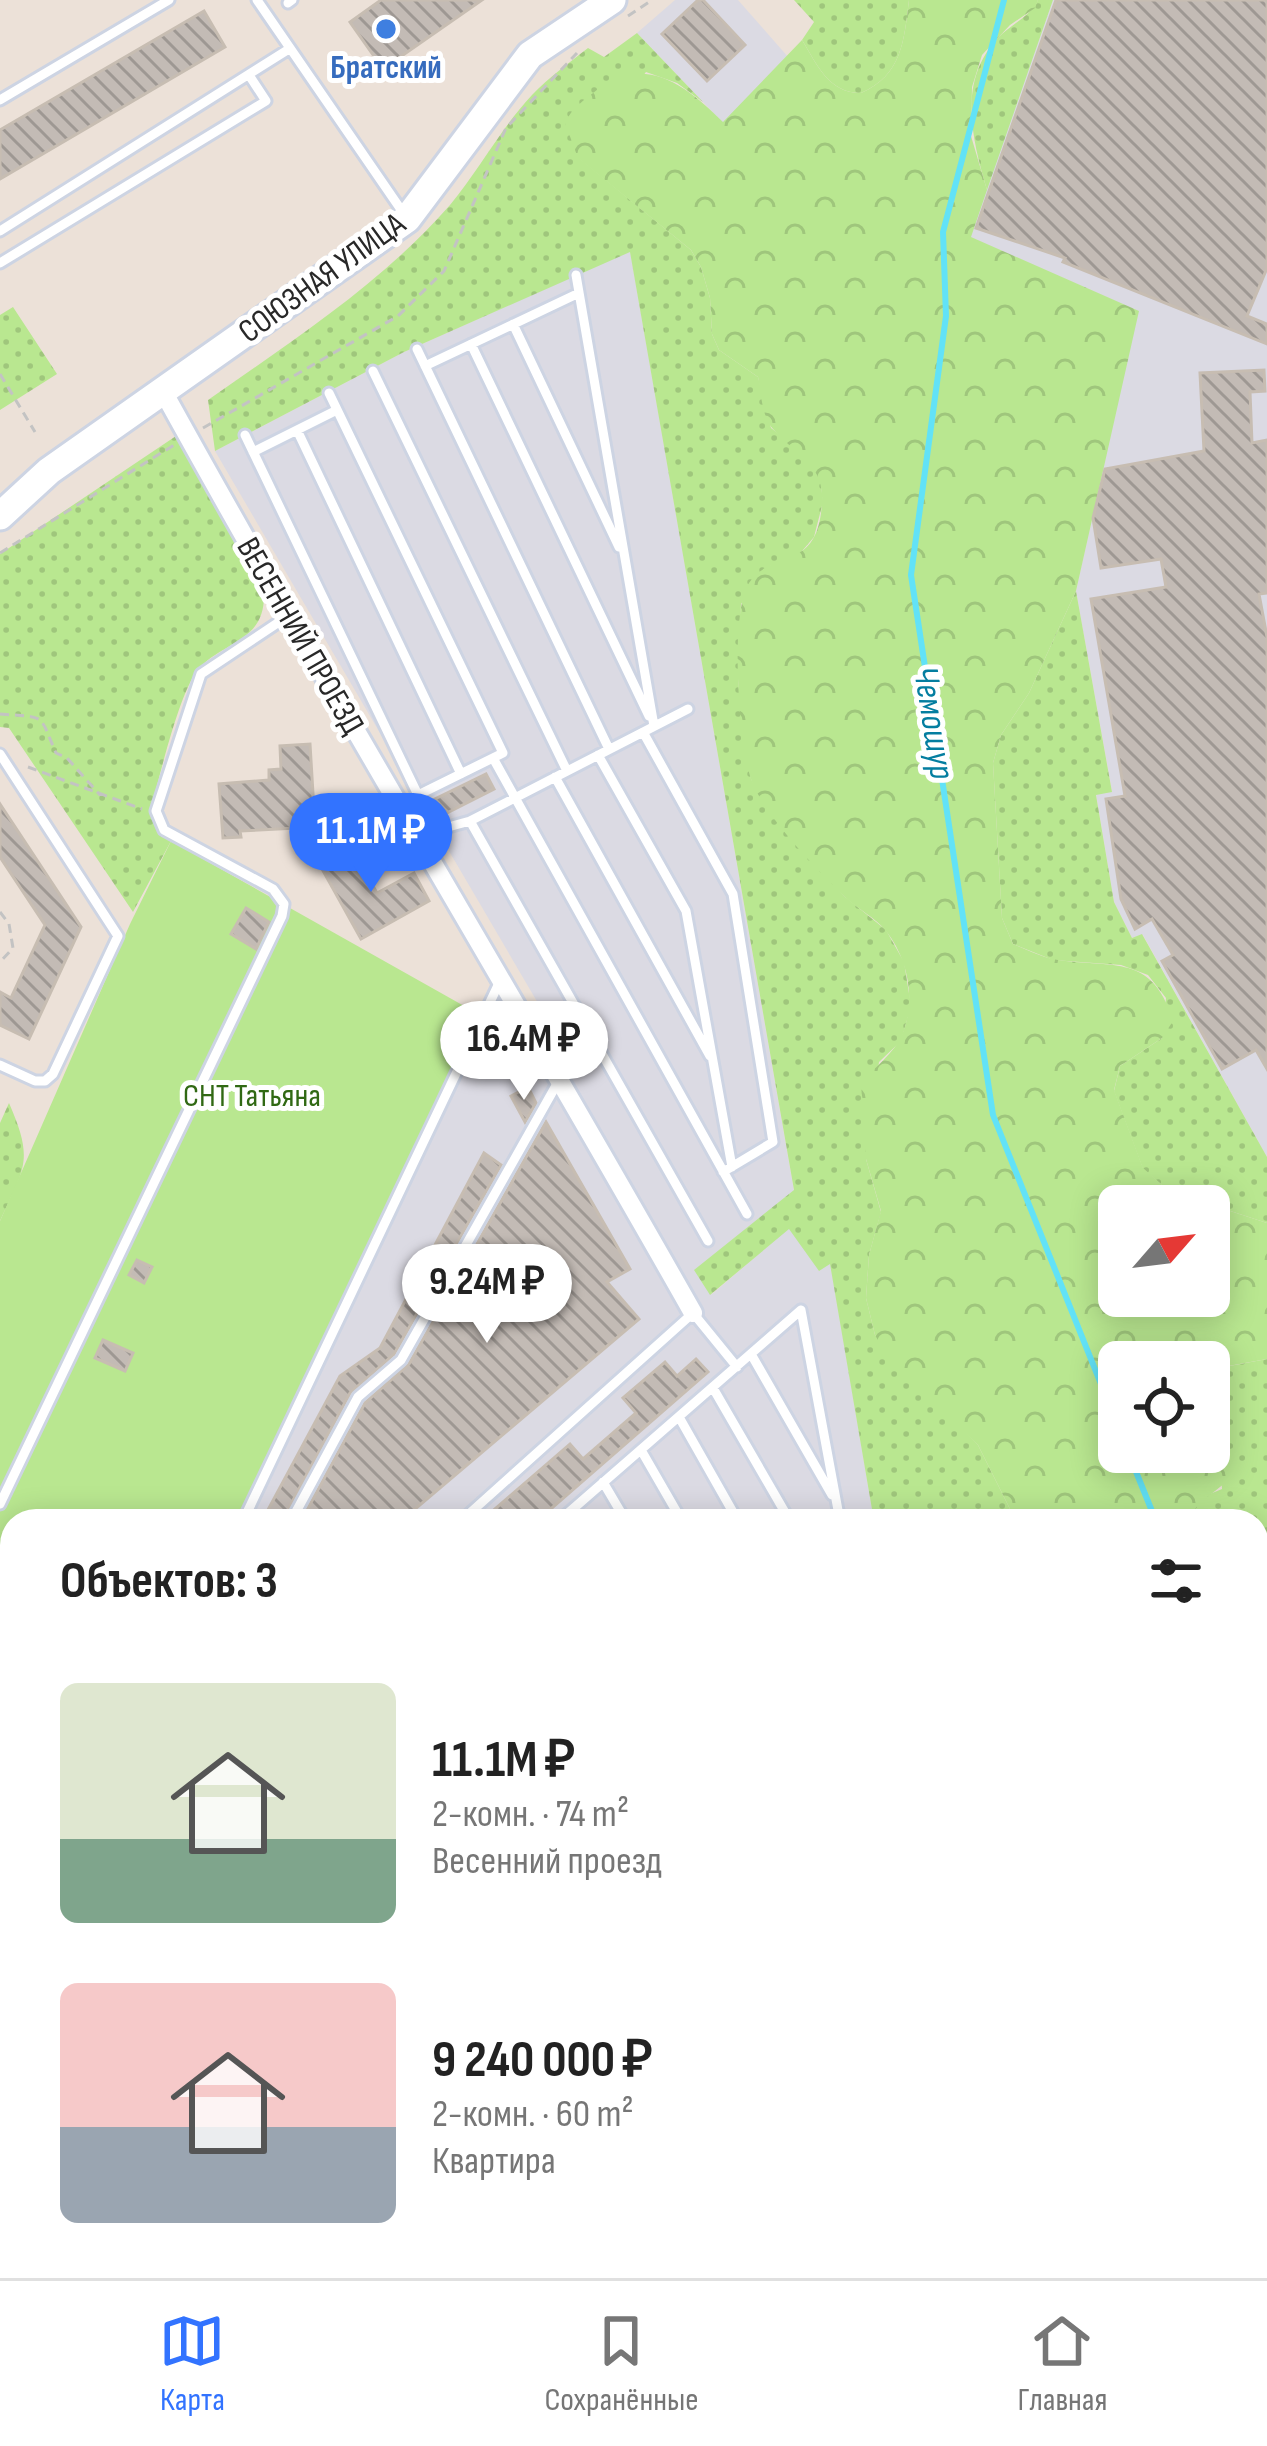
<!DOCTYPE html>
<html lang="ru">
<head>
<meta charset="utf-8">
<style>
  :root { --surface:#fff; --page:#f6f6f6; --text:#222; --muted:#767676; --line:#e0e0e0; --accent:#3273ff }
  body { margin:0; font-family:"Sofia Sans Condensed",sans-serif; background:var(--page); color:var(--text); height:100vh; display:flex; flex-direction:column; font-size:45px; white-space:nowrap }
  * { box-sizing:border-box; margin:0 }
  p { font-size:39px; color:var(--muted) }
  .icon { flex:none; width:66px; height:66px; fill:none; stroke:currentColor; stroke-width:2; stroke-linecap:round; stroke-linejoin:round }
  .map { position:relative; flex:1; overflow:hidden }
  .panel { position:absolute; left:0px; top:1509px; width:1269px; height:771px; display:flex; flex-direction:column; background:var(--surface); border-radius:36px 36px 0 0; box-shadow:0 6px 30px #0003 }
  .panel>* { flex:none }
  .needle { width:78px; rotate:62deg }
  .buttons { position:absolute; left:1098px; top:1185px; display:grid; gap:24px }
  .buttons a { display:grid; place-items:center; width:132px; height:132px; border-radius:18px; background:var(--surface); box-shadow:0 6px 30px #0003; font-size:60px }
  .price { position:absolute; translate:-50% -102px; padding:0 27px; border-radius:42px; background:#fff; color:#222; font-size:39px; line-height:78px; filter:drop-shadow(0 3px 6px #0008) }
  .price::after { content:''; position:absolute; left:50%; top:72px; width:36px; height:27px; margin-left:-18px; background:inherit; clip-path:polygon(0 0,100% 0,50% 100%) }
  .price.selected { background:var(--accent); color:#fff }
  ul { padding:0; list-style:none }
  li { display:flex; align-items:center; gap:36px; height:300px; padding:0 60px }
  li span { display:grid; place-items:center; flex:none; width:336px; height:240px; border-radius:18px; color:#555 }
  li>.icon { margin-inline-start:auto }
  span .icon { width:144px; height:144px; fill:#fffc; stroke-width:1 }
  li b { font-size:51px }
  h2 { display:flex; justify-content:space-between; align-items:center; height:144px; padding:0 60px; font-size:51px }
  .tab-bar { display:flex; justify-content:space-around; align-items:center; height:168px; border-top:3px solid var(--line); background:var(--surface); font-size:33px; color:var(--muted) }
  .tab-bar a { display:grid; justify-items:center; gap:6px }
  .tab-bar .selected { color:var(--accent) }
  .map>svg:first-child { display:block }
</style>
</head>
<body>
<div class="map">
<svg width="1267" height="2278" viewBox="0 0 1267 2278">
  <defs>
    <pattern id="grass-dots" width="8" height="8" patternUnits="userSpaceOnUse" patternTransform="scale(3)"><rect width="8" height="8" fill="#b9e790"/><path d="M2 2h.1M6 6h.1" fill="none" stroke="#9fc67c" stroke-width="1.8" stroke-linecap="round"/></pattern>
    <pattern id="forest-crowns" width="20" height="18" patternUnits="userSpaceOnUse" patternTransform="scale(3)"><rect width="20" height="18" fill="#b9e790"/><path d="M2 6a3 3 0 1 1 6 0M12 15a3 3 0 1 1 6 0" fill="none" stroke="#9fc67c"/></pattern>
    <pattern id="building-back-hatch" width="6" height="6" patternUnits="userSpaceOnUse" patternTransform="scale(3)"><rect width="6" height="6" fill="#c3bbb5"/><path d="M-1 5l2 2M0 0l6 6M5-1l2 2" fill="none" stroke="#9e9893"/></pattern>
  </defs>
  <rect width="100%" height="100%" fill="#ece1d8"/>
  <path fill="#dbdae3" d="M675,0H738L789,58L723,123L637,33Z
    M1053,0H1267V1157L1143,935L1132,938L1114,902L1096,794L1112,791L1076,591L1138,311L970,237Z
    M630,251L794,1191L711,1295L789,1228L819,1270L830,1262L874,1521H250L489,1020L531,1047L556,1034L215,451L404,352Z
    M0,2074L12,2081V2268H316L333,2278H0Z
    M541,2268H1001L1003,2278H547Z"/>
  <path fill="url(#grass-dots)" d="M794,0H909C904,41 902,75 861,93C828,93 817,64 802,40L814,22Z
    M1038,0H1053L987,190C972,139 957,81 998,38C1010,25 1031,16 1038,0Z
    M637,33L703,102L677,83L646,72L579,158L691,250L701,267L710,298L712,334L719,350L758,377L771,428L798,449L820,475L823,502L814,537L797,557L770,566L741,604L738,682L751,779L768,809L844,896L886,930L904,962L911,1006L901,1041L879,1062L866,1159L881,1212L869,1255L866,1298L875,1335L978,1445L1016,1521H874L830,1264L819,1271L789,1229L710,1295L694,1270L794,1190L630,252L404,352L215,451L208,400C293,340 381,284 450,205C479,170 501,128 532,95C549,77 569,63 588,48L604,57Z
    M13,307L57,374L0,410V315Z
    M176,436L264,596C264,647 213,642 193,677C176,707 159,778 150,813L159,831L171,841L133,912L9,728L0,727V554Z
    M1076,591L1112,792L1096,795L1114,902L1132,938L1142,934L1267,1157V1223L1169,1191L1143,1169L1114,1091L1120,1066L1162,1038L1166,998L1148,975L1121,965L1053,960L1013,944L1002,918L993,763L1001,735L1029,693Z
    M9,1103C34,1160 25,1167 0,1221V1123Z
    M1267,1359V1539L1257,1543V1521L1187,1520L1200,1498L1222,1489L1216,1387L1224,1367Z"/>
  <path fill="url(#forest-crowns)" fill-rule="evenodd" d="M909,0H1038L1035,8L1010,25L982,55L972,87L971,136L987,190L971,237L1139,311L1076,591L1029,693L1001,735L993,763L1002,918L1013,944C1028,950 1043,958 1058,960C1115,968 1153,954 1173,1021L1162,1038L1120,1066L1114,1090L1143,1168L1169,1191L1267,1223V1359L1223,1367L1216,1387L1235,1472C1219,1493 1198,1497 1188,1521H1016L978,1445L888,1357L875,1335L866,1298L869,1255L881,1211L866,1159L861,1083C873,1069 895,1052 902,1035C916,1001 909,960 886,931C875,917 857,909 844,896C816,869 767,818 752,782C739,749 729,613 749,583C772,548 819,574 822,501C824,463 794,454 773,429C762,417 761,393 758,377L719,350L712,334L710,298L701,267L691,250L578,158L565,123C572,107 585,100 598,89C646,53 688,87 723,122L802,40C817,64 828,93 861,93C902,75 904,41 909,0ZM1119,1206H1209V1296H1119ZM1119,1362H1209V1452H1119Z
    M1267,1539V2278H1023L1027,2268H1257V1543Z"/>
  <path fill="#b9e790" d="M171,841L489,1020L247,1521H12V2048L0,2040V1221L130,924Z
    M362,2268H532L538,2278H378Z"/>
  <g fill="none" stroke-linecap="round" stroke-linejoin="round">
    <path stroke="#62e2f7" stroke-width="6" d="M1004,0L943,232L946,316L911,575L993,1115L1119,1429
      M1128,1452L1156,1521
      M1257,1953L1267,1991"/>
  </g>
  <path fill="url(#building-back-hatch)" stroke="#c7bdb2" stroke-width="3" d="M381,0H482L383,69L350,22Z
    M698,0H703L745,45L707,81L662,34Z
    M1056,0H1267V268L1247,316L1267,324V344L1063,262L1065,258L976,228Z
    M204,11L225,47L0,179V130Z
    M1264,370L1265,391L1250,392L1252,443L1267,440V593L1259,594L1267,637V1069L1256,1050L1222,1069L1162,961L1173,955L1152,919L1135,929L1121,899L1106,799L1125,796L1091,599L1166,587L1161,559L1101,568L1093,518L1105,469L1204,451L1200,373Z
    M310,744L315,827L240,831L241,837L223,838L219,784L269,780V770L281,769L280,746Z
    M486,774L494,789L441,816L433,800Z
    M0,804L81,927L29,1039L0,1025V992L11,998L45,925L0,857Z
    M352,849L377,893L414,873L429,901L361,939L321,867Z
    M246,908L269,922L256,949L231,934Z
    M528,1087L536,1103L525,1122L511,1096Z
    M546,1122L630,1269L607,1282L639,1319L401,1521H301L365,1403L409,1364Z
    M484,1153L501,1165L394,1354L350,1393L282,1521H262L340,1376L380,1348Z
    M137,1260L152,1267L144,1283L129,1275Z
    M103,1340L133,1353L125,1371L95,1358Z
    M696,1359L708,1372L537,1521H481L570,1444L583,1459L636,1413L623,1398L665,1362L677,1376Z"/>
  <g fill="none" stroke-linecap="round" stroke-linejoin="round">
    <defs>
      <path id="lane" d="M257,0L404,214
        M288,3L292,0
        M0,100L169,0
        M0,231L289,49
        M0,263L266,101L249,75
        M576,275L654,726
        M513,324L619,547
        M471,344L649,716
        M417,349L609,749
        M425,366L579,293
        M373,371L567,771
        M297,430L461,774
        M245,435L418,795L503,753L329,393
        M253,452L337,410
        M643,732L733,894L773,1142L723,1172
        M0,754L118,936L53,1074L45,1081H35L0,1065
        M598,755L686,911L732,1167
        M493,758L747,1214
        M555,777L710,1056
        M470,821L708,1241
        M418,841L441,829L470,821L688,709
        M801,1310L840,1521
        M751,1354L832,1495
        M713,1388L790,1521
        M679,1417L738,1521
        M641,1450L682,1521
        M603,1482L626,1521
        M0,1504L282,916L284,904L273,889L164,830L156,811L201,674L288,616
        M243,1521L501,979
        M291,1521L358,1397L401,1360L558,1082
        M461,1521L693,1313L737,1367
        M559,1521L801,1310
        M0,1614L12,1620
        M0,1830L12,1837
        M0,2096L12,2103
        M0,2154L12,2161
        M0,2202L12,2210
        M0,2261L26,2278
        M102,2268L118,2278
        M181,2268L197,2278
        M278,2268L294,2278
        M573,2268L579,2278
        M627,2268L633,2278
        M691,2268L697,2278
        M725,2268L731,2278
        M783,2268L789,2278
        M838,2268L843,2278
        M945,2268L951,2278
        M979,2268L980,2278
        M883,2278L900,2268"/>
      <path id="street" d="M164,393C335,703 519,1005 693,1313
        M0,2061L12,2069
        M332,2268L348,2278"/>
      <path id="secondary" d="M0,516L49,471L407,219L530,55L612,0"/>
    </defs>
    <use href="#lane" stroke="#cdd4e3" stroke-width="15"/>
    <use href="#street" stroke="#cdd4e3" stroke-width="24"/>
    <use href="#secondary" stroke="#cdd4e3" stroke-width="33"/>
    <path stroke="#c3c3c3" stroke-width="3" stroke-dasharray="9 6" stroke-linecap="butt" d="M628,16L652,0
      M0,374L35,432
      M203,428L398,316L444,271L506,128L577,53
      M0,553L174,445
      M0,714C48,718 38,712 56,753L67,758L100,795
      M28,767L142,809
      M0,912L9,924L13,948L0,962"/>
    <use href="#lane" stroke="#fff" stroke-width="9"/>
    <use href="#street" stroke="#fff" stroke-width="18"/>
    <use href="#secondary" stroke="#fff" stroke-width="27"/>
  </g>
  <circle fill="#3f7fe0" stroke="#fff" stroke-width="4.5" cx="386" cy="29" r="12"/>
  <g text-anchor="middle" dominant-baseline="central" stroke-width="10" stroke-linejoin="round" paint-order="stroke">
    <g font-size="33" font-weight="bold" fill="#366cbe" stroke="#fff">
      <text x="386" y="68">Братский</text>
    </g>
    <g font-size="33" fill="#282828" stroke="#fff">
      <text transform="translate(322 278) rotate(-36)">СОЮЗНАЯ УЛИЦА</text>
      <text transform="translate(300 636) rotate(60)">ВЕСЕННИЙ ПРОЕЗД</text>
    </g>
    <g font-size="33" fill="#316914" stroke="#fff">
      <text x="252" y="1096">СНТ Татьяна</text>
    </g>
    <g font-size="36" font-style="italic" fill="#047ea0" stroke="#fff">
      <text transform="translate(933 723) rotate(81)">Чемошур</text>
    </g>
  </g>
</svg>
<div class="buttons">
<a><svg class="needle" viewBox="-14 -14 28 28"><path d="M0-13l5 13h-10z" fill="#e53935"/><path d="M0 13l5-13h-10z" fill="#767676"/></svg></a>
<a><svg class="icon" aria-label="locate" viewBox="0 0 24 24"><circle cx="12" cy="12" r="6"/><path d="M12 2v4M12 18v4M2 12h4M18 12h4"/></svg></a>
</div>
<b class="price selected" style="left:371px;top:895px">11.1M ₽</b>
<b class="price" style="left:524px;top:1103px">16.4M ₽</b>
<b class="price" style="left:487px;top:1346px">9.24M ₽</b>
<section class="panel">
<h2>Объектов: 3<svg class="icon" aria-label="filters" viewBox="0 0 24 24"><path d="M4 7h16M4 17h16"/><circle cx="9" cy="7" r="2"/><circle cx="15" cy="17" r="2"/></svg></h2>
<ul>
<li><span style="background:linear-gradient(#dfe7d0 65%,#7fa58c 0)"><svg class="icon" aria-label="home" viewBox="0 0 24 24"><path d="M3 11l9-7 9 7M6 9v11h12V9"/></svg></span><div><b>11.1M ₽</b><p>2-комн. · 74 m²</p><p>Весенний проезд</p></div></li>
<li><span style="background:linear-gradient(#f6c9c9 60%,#9aa5b1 0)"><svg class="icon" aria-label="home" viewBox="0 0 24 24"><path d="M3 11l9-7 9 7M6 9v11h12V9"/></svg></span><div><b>9 240 000 ₽</b><p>2-комн. · 60 m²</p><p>Квартира</p></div></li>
</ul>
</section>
</div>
<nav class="tab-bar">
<a class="selected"><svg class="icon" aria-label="map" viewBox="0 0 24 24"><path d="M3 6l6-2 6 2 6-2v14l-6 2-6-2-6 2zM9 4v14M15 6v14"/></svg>Карта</a>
<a><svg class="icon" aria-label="saved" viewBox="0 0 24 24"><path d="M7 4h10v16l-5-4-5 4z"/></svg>Сохранённые</a>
<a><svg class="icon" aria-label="home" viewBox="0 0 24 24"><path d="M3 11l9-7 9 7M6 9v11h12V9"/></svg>Главная</a>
</nav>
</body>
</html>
